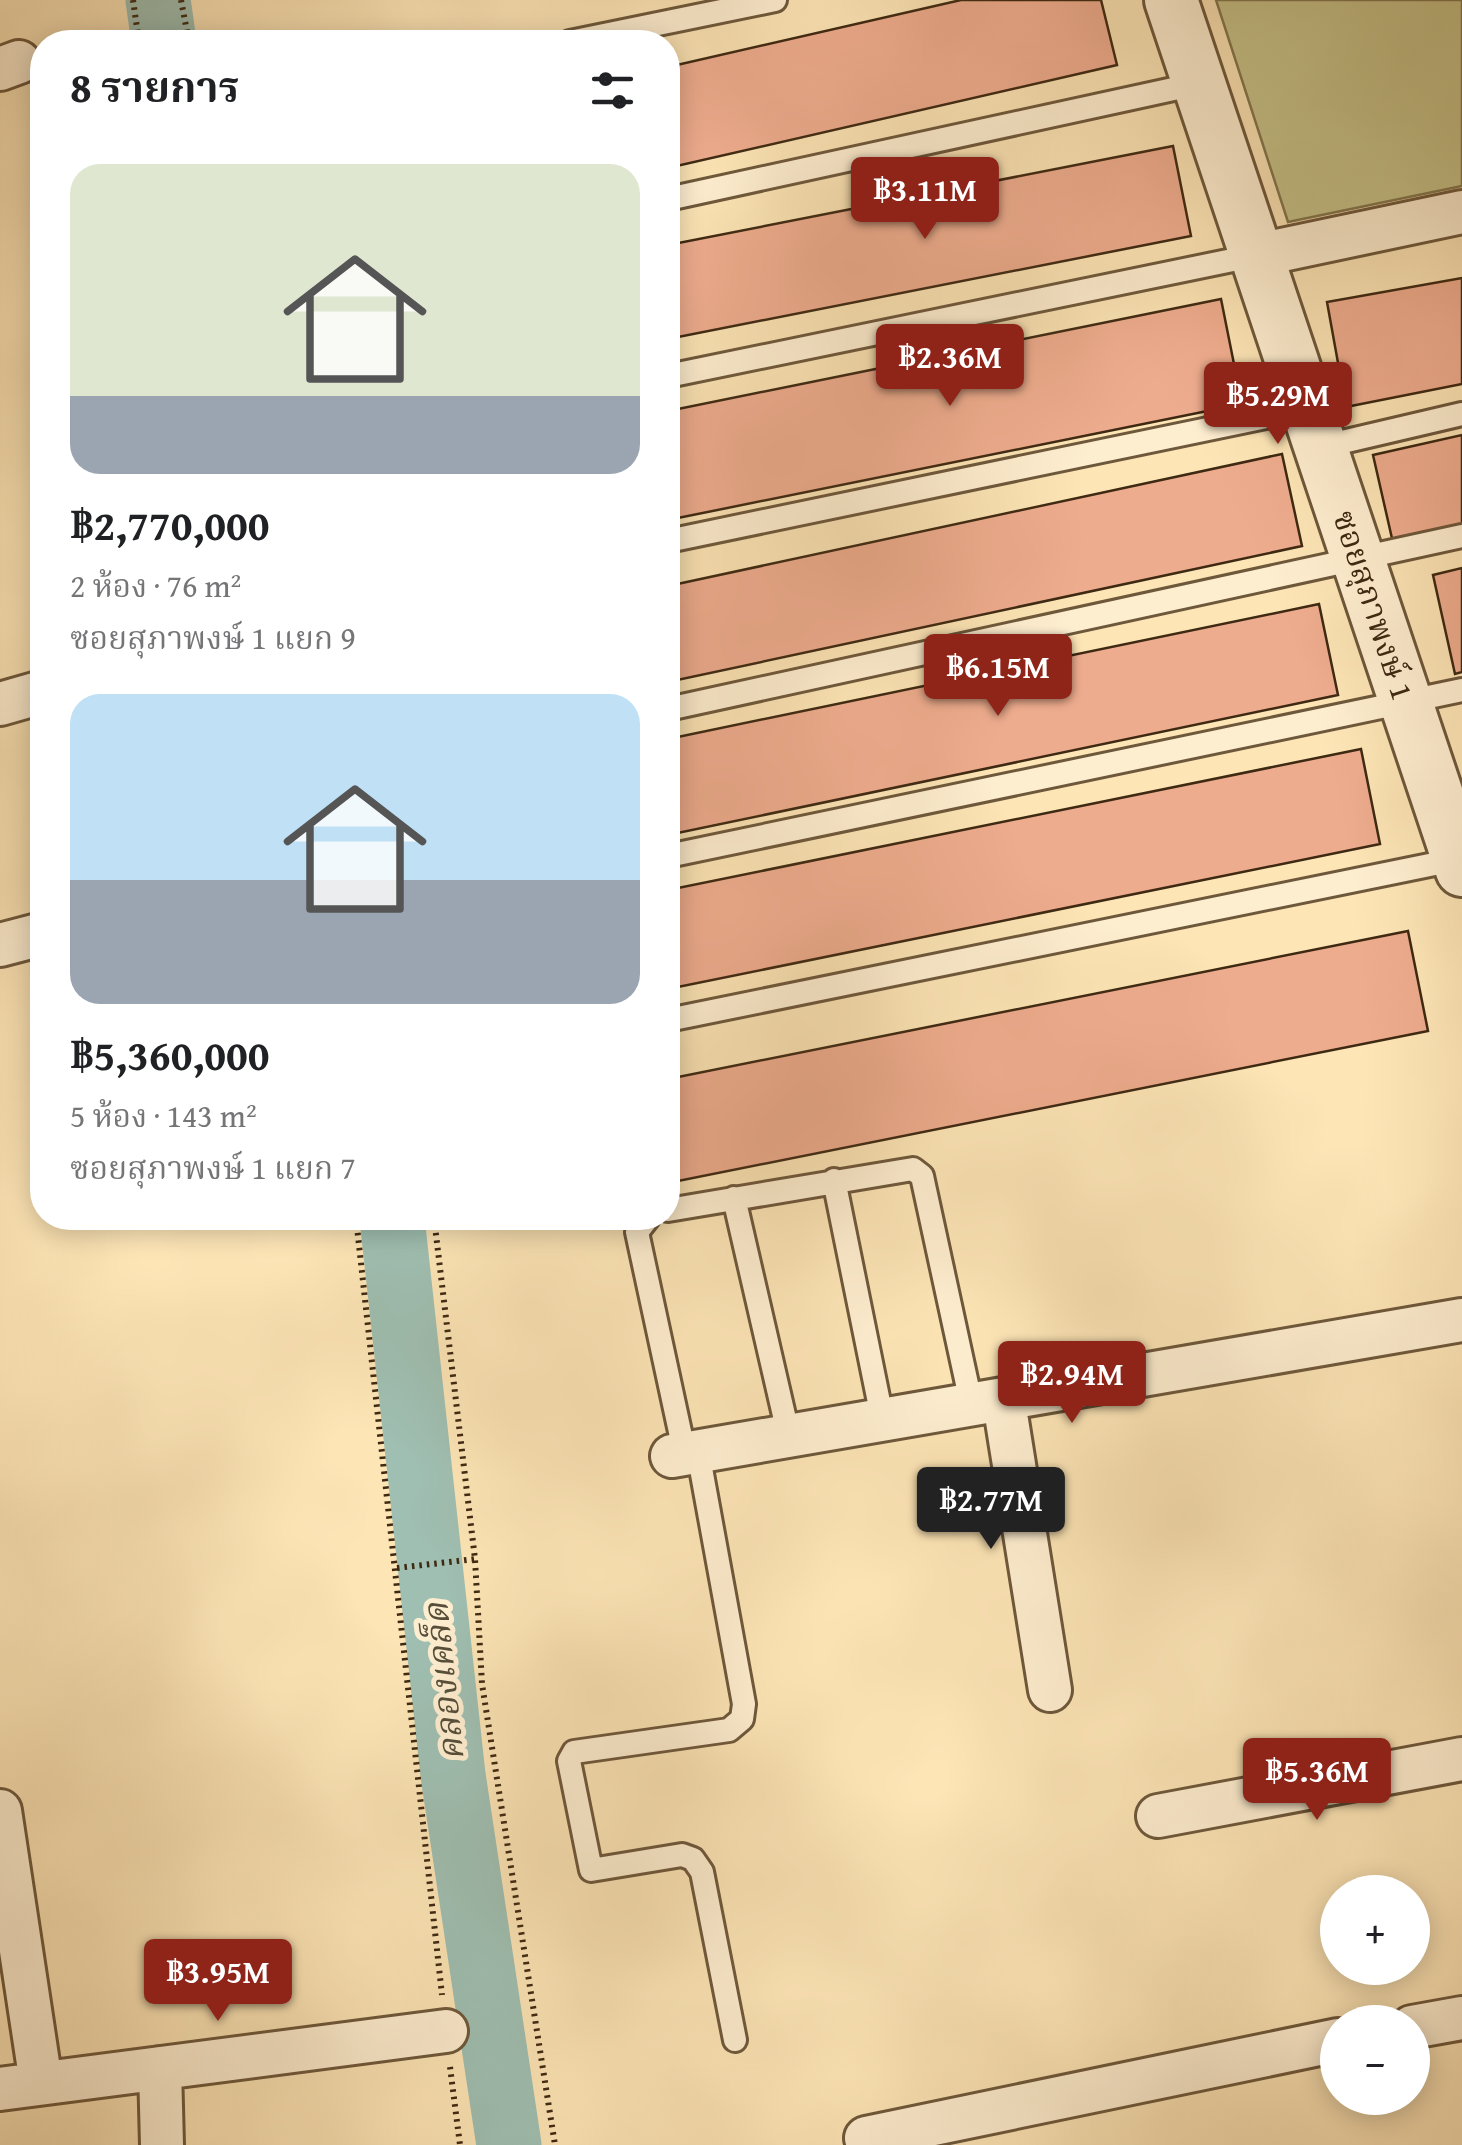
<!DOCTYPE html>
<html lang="th">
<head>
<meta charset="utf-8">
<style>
  :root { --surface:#fff; --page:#f6f6f6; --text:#202124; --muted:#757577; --accent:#8f2418 }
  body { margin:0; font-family:"Gentium Book Plus","Noto Serif Thai",serif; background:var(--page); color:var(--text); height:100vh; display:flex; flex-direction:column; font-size:38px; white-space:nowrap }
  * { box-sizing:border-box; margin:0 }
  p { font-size:32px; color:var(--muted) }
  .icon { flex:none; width:55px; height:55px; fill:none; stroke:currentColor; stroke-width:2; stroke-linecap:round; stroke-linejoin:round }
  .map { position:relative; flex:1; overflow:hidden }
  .side { position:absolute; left:30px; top:30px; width:650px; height:1200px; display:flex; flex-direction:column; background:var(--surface); border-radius:40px; box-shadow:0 5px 25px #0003 }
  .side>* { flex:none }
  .tools { position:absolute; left:1320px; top:1875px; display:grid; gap:20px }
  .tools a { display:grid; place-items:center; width:110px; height:110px; border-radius:50%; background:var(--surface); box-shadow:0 5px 25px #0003; font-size:50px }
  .price { position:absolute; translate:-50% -85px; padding:0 22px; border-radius:10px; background:var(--accent); color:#fff; font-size:32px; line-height:65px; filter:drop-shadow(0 2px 5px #0008) }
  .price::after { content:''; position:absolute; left:50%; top:60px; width:30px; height:22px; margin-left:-15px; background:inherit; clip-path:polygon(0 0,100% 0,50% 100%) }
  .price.on { background:#222; color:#fff }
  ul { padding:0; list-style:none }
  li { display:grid; align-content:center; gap:20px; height:530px; padding:0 40px }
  li span { display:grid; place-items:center; height:310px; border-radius:30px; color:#555 }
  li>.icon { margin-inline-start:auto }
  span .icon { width:180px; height:180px; fill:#fffc; stroke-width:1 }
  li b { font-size:42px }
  h2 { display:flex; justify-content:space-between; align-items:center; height:120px; padding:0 40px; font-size:42px }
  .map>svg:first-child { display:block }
</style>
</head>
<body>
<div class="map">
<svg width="1462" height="2145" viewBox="0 0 1462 2145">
  <rect width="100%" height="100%" fill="#fde5b6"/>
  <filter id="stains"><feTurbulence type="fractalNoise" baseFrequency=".002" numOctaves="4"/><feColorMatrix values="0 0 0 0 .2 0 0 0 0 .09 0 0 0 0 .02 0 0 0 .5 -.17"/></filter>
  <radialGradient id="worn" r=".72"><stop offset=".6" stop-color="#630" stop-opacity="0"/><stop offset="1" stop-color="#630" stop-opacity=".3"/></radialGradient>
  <path fill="#c6c289" stroke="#82764e" stroke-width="2.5" d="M1216,0H1462V186L1288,222Z"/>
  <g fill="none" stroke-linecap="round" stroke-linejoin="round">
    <path stroke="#9fbfb2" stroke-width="65" d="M158,0L164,42
      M392,1218L453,1775L509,2145"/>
  </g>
  <path fill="#eeac8e" stroke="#3e2912" stroke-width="2.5" d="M961,0H1101L1117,65L668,168V67Z
    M1173,146L1191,236L668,339V245Z
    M1462,278V384L1346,407L1327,302Z
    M1221,299L1242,404L668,520V411Z
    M1462,435V541L1396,556L1373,455Z
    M1282,454L1302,546L668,682V586Z
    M1462,568V672L1455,674L1433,575Z
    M1319,604L1338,695L668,835V739Z
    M1361,749L1380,844L668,989V890Z
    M1408,931L1428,1031L668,1183V1079Z"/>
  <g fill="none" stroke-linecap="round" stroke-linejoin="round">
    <defs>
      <path id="service" d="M570,42L775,0
        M668,199L1201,83
        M668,376L1257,255
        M1321,447L1462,414
        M668,541L1309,408
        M668,709L1462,536
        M668,856L1462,690
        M668,1020L1459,859
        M834,1180L883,1422
        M734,1198L789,1437
        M668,1210L913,1169L922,1176L972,1407
        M648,1218L637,1232L685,1455
        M698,1452L744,1704L742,1719L729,1730L574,1752L569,1761L591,1870L682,1855L693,1859L702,1872L735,2040"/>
      <path id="minor" d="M0,69L19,62
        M1258,255L1462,212
        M0,704L42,692
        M0,945L42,934
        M1004,1402L1050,1690
        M672,1456L1462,1320
        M0,1811L41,2083
        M1158,1816L1462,1759
        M1412,2027L1462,2018
        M160,2068L162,2145
        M0,2089L446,2031
        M866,2138L1338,2040"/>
      <path id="tertiary" d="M1171,0L1462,870"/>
    </defs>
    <use href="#service" stroke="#6e583b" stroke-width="28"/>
    <use href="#minor" stroke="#6e583b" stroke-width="48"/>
    <use href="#tertiary" stroke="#6e583b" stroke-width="58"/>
    <path stroke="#3e2912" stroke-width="6" stroke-dasharray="2.5 5" stroke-linecap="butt" d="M133,0L139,42
      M181,0L189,42
      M356,1218L442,1995
      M434,1218L475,1559L482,1684L555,2145
      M397,1568L475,1559
      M450,2067L460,2145"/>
    <use href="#service" stroke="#feeed0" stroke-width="22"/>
    <use href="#minor" stroke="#feeed0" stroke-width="42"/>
    <use href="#tertiary" stroke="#feeed0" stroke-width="52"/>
  </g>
  <g text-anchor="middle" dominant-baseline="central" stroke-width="10" stroke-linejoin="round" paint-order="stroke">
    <g font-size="32" fill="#3e2912" stroke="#feeed0">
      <text transform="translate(1374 605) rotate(72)">ซอยสุภาพงษ์ 1</text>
    </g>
    <g font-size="35" font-style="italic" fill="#564e3a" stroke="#feeed0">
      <text transform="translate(443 1682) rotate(-96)">คลองเคล็ด</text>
    </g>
  </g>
  <rect width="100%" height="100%" filter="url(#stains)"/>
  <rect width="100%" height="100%" fill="url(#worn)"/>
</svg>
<div class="tools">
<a>+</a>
<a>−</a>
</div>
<b class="price" style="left:925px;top:242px">฿3.11M</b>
<b class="price" style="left:950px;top:409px">฿2.36M</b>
<b class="price" style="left:1278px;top:447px">฿5.29M</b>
<b class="price" style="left:998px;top:719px">฿6.15M</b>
<b class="price" style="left:1072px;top:1426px">฿2.94M</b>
<b class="price on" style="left:991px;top:1552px">฿2.77M</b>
<b class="price" style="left:1317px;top:1823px">฿5.36M</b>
<b class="price" style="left:218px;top:2024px">฿3.95M</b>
<section class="side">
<h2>8 รายการ<svg class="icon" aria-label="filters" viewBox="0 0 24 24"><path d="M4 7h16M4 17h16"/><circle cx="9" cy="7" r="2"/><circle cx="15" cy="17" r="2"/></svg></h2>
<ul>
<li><span style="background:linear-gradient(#dfe7d0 75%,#9aa5b1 0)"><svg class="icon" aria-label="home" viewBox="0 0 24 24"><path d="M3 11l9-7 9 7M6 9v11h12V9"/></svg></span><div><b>฿2,770,000</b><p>2 ห้อง · 76 m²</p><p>ซอยสุภาพงษ์ 1 แยก 9</p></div></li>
<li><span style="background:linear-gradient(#bfe0f5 60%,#9aa5b1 0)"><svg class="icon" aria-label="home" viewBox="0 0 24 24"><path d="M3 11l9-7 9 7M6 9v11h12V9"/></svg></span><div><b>฿5,360,000</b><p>5 ห้อง · 143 m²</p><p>ซอยสุภาพงษ์ 1 แยก 7</p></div></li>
</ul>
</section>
</div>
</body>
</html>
